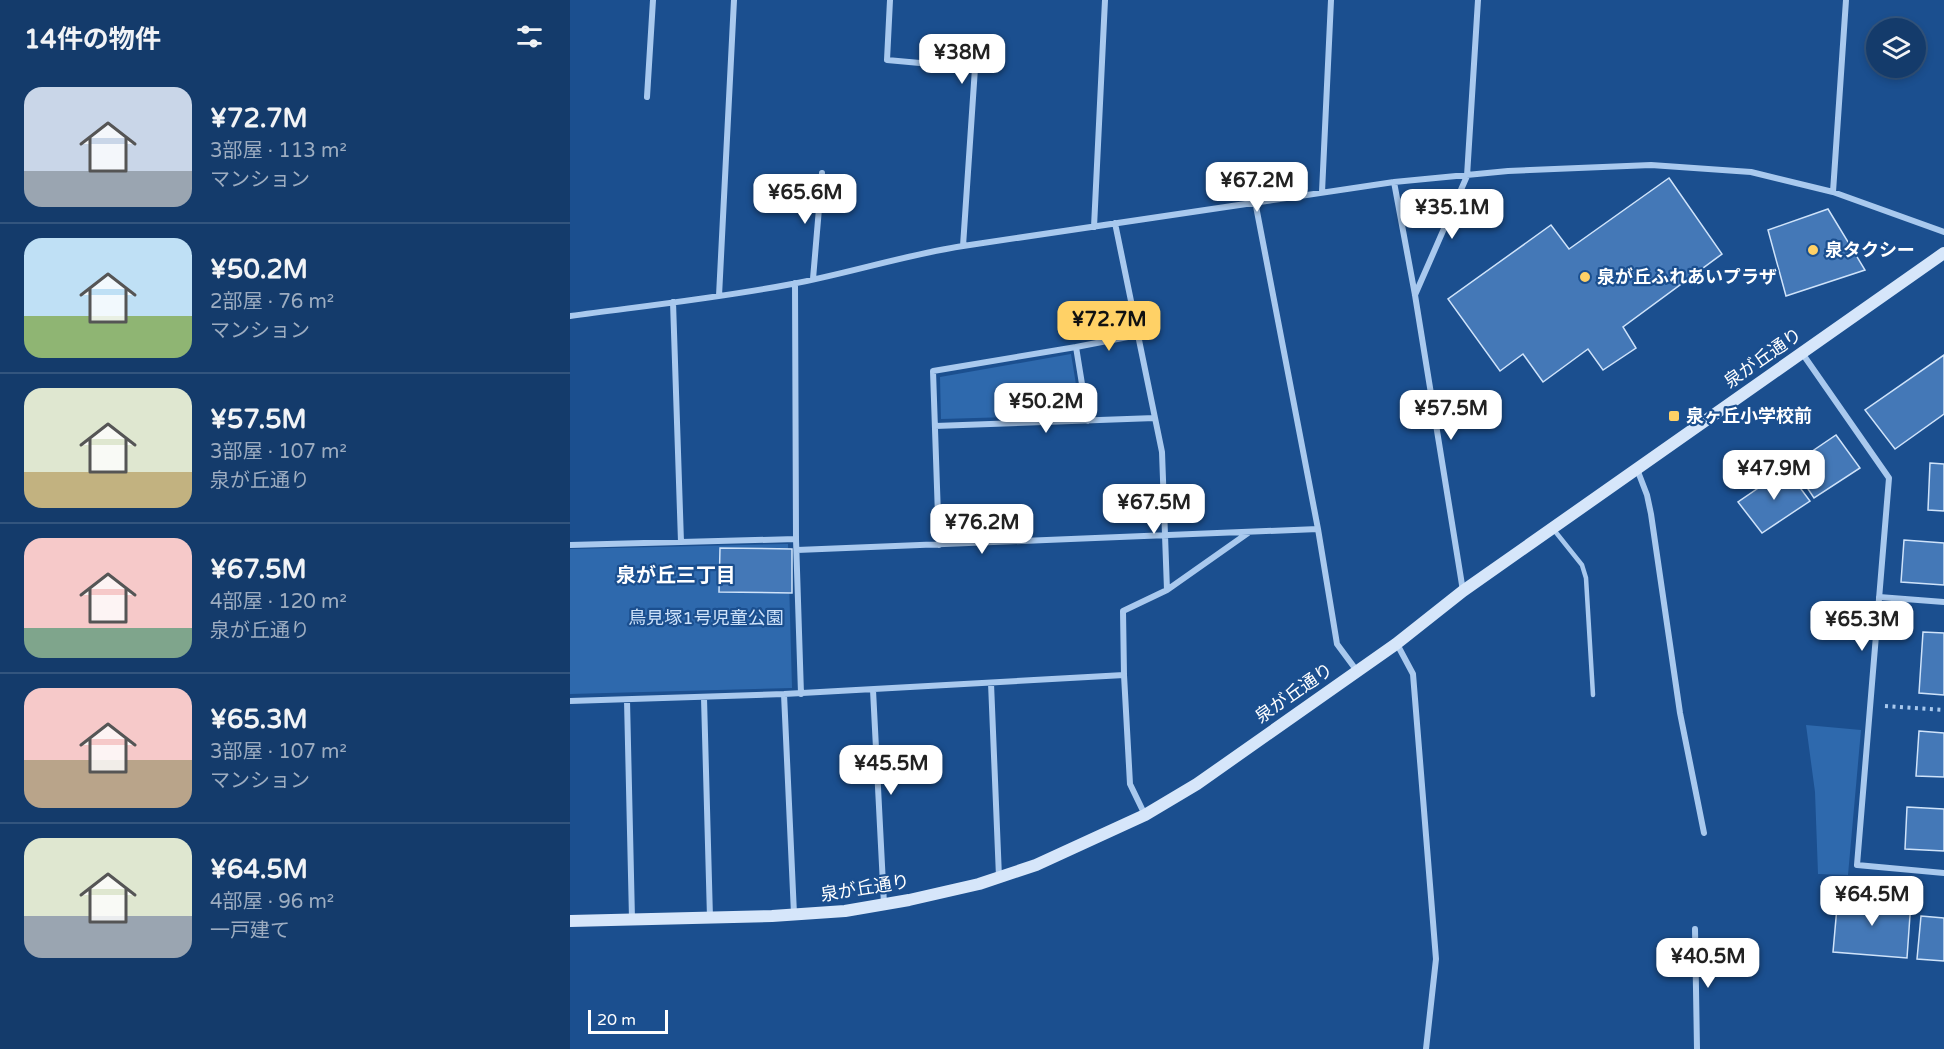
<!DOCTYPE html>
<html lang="ja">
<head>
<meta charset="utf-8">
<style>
  :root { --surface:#143b6b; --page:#214673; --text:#f1f3f6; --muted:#9dadc1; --line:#33557e; --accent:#ffd166 }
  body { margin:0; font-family:"Varela Round","Noto Sans JP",sans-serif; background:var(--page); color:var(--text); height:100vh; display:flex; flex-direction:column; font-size:22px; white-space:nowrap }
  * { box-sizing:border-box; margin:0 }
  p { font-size:20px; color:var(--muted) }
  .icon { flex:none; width:33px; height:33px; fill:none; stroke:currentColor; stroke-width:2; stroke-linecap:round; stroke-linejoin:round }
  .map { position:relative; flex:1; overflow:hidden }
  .panel { display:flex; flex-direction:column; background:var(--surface); width:570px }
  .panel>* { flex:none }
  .buttons { position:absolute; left:1296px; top:18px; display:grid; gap:12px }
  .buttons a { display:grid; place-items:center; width:60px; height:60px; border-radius:50%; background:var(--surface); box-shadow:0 3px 9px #0003,0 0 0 2px var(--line); font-size:30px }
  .scale { position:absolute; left:18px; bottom:15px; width:80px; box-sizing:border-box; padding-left:6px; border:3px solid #fff; border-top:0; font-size:16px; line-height:21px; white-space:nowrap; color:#fff; -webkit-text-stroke:4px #1b4f8f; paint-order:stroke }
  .price { position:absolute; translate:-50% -51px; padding:0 14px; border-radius:12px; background:#fff; color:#222; font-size:20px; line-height:39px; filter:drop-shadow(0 2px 3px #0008) }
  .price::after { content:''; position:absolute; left:50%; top:36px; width:18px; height:14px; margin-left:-9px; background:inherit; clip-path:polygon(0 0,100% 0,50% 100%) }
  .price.selected { background:var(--accent); color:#111 }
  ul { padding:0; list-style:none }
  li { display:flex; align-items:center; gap:18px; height:150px; padding:0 24px }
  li+li { border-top:2px solid var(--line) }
  li span { display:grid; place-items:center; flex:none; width:168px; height:120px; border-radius:18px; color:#555 }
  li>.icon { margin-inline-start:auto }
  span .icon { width:72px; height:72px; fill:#fffc; stroke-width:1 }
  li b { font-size:26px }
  h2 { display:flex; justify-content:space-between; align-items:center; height:72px; padding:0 24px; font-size:26px }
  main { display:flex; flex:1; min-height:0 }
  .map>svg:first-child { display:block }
</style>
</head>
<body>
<main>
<section class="panel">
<h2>14件の物件<svg class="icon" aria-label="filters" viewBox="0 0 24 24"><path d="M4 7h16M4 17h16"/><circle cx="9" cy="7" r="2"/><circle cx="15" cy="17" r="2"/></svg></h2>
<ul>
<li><span style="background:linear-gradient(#c9d6e8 70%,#9aa5b1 0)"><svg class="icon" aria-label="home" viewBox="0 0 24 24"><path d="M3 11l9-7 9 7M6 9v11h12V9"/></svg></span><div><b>¥72.7M</b><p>3部屋 · 113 m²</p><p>マンション</p></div></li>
<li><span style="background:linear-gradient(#bfe0f5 65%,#8fb573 0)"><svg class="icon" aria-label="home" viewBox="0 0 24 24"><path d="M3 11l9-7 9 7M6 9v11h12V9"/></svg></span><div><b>¥50.2M</b><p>2部屋 · 76 m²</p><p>マンション</p></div></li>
<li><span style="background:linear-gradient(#dfe7d0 70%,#c2b280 0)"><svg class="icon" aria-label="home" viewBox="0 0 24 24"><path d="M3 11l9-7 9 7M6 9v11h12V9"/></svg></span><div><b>¥57.5M</b><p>3部屋 · 107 m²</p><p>泉が丘通り</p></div></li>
<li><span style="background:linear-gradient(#f6c9c9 75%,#7fa58c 0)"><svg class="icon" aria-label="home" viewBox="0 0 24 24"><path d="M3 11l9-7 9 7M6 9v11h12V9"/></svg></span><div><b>¥67.5M</b><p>4部屋 · 120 m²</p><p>泉が丘通り</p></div></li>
<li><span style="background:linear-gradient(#f6c9c9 60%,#b9a48a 0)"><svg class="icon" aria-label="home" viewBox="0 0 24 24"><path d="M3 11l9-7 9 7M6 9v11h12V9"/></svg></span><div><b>¥65.3M</b><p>3部屋 · 107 m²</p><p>マンション</p></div></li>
<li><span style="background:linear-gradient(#dfe7d0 65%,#9aa5b1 0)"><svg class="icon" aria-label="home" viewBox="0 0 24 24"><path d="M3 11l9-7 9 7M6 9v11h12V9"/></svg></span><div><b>¥64.5M</b><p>4部屋 · 96 m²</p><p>一戸建て</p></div></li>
</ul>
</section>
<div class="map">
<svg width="1374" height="1049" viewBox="0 0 1374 1049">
  <rect width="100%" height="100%" fill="#1b4f8f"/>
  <path fill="#2e69ad" d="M501,354L511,415L371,419L370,377Z
    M218,544L222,688L0,694V549Z
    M1236,725L1291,730L1278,875L1248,874L1245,792Z"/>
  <path fill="#4478b7" stroke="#cfe3fa" stroke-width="1.5" d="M1099,178L1152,254L1053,327L1066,348L1033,370L1018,349L973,382L953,354L930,371L878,299L981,225L999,249Z
    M1258,209L1295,270L1216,296L1198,230Z
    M1374,355V414L1325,449L1295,410Z
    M1266,435L1290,468L1244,498L1222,465Z
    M1360,463L1374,464V511L1358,510Z
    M1216,469L1240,501L1192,533L1168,502Z
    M1334,540L1374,543V585L1331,582Z
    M150,548L222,549V593L149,592Z
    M1353,632L1374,633V695L1349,693Z
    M1349,731L1374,733V777L1346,776Z
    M1337,807L1374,809V851L1335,849Z
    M1271,896L1341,901L1337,958L1263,952L1267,907Z
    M1351,916L1374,918V961L1347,959Z"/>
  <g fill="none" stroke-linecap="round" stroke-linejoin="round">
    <path stroke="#a9c9ee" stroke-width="4" stroke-dasharray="3 4.5" stroke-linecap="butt" d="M1315,706L1374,710"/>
    <path stroke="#a9c9ee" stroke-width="4.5" d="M984,530L1012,565L1016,578L1023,695"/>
    <path stroke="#a9c9ee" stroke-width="6" d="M320,0L317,60L405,68L393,246
      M77,97L83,0
      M824,182L845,295L893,591
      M752,192L761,0
      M1263,192L1276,0
      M685,201L748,529L767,644L787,671
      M545,223L592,452L597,590L553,611L554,675L560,784L575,815
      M524,227L535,0
      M243,279L252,173
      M225,283L226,539L231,694
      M845,295L897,176L908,0
      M149,296L164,0
      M103,302L111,542
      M0,316C74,306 149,298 222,284C280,273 335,255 393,246L824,182L938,171L1081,165L1181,172L1263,192L1374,232
      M506,347L568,335
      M1232,353L1319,478L1287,865L1374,873
      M365,426L585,418
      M1067,469L1077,495L1081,514L1110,713L1134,833
      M0,545L226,539
      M369,545L363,371L506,347L518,421
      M227,550L748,529
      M597,590L678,533
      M1309,597L1374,602
      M827,644L843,674L866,959L856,1049
      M421,683L429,877
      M303,690L314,904
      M214,694L224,914
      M134,698L140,918
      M57,700L62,919
      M0,701L214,694L554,675
      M1125,929L1127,1049"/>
    <path stroke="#d6e6fa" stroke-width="12" d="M0,921L202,916L275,911L339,900L409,884L466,865L575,815L627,784L826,644L893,591L1374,253"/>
  </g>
  <g fill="#ffd166" stroke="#1b4f8f" stroke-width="2">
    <circle cx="1243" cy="250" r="6"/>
    <circle cx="1015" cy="277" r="6"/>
    <rect x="1098" y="410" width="12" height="12" rx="3"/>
  </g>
  <g text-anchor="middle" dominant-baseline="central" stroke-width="4.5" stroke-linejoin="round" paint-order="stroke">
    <g font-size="18" font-weight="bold" fill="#fff" stroke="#1b4f8f" text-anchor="start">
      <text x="1255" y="250">泉タクシー</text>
      <text x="1027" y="277">泉が丘ふれあいプラザ</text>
      <text x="1116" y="416">泉ヶ丘小学校前</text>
    </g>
    <g font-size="18" fill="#fff" stroke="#1b4f8f">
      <text transform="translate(1193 358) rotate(-35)">泉が丘通り</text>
      <text transform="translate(724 693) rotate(-35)">泉が丘通り</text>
      <text transform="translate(295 888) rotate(-9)">泉が丘通り</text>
    </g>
    <g font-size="18" fill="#cfe3fa" stroke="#1b4f8f">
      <text x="136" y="618">鳥見塚1号児童公園</text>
    </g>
    <g font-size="20" font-weight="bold" fill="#fff" stroke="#1b4f8f">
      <text x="106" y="576">泉が丘三丁目</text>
    </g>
  </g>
</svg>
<div class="buttons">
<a><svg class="icon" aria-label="layers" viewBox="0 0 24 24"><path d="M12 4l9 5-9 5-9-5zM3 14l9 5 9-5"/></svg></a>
</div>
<div class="scale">20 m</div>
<b class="price" style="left:392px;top:85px">¥38M</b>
<b class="price" style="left:687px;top:213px">¥67.2M</b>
<b class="price" style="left:235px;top:225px">¥65.6M</b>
<b class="price" style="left:882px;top:240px">¥35.1M</b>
<b class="price selected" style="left:539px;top:352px">¥72.7M</b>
<b class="price" style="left:476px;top:434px">¥50.2M</b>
<b class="price" style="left:881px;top:441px">¥57.5M</b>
<b class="price" style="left:1204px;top:501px">¥47.9M</b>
<b class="price" style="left:584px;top:535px">¥67.5M</b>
<b class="price" style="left:412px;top:555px">¥76.2M</b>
<b class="price" style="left:1292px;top:652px">¥65.3M</b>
<b class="price" style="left:321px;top:796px">¥45.5M</b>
<b class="price" style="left:1302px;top:927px">¥64.5M</b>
<b class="price" style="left:1138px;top:989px">¥40.5M</b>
</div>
</main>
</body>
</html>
